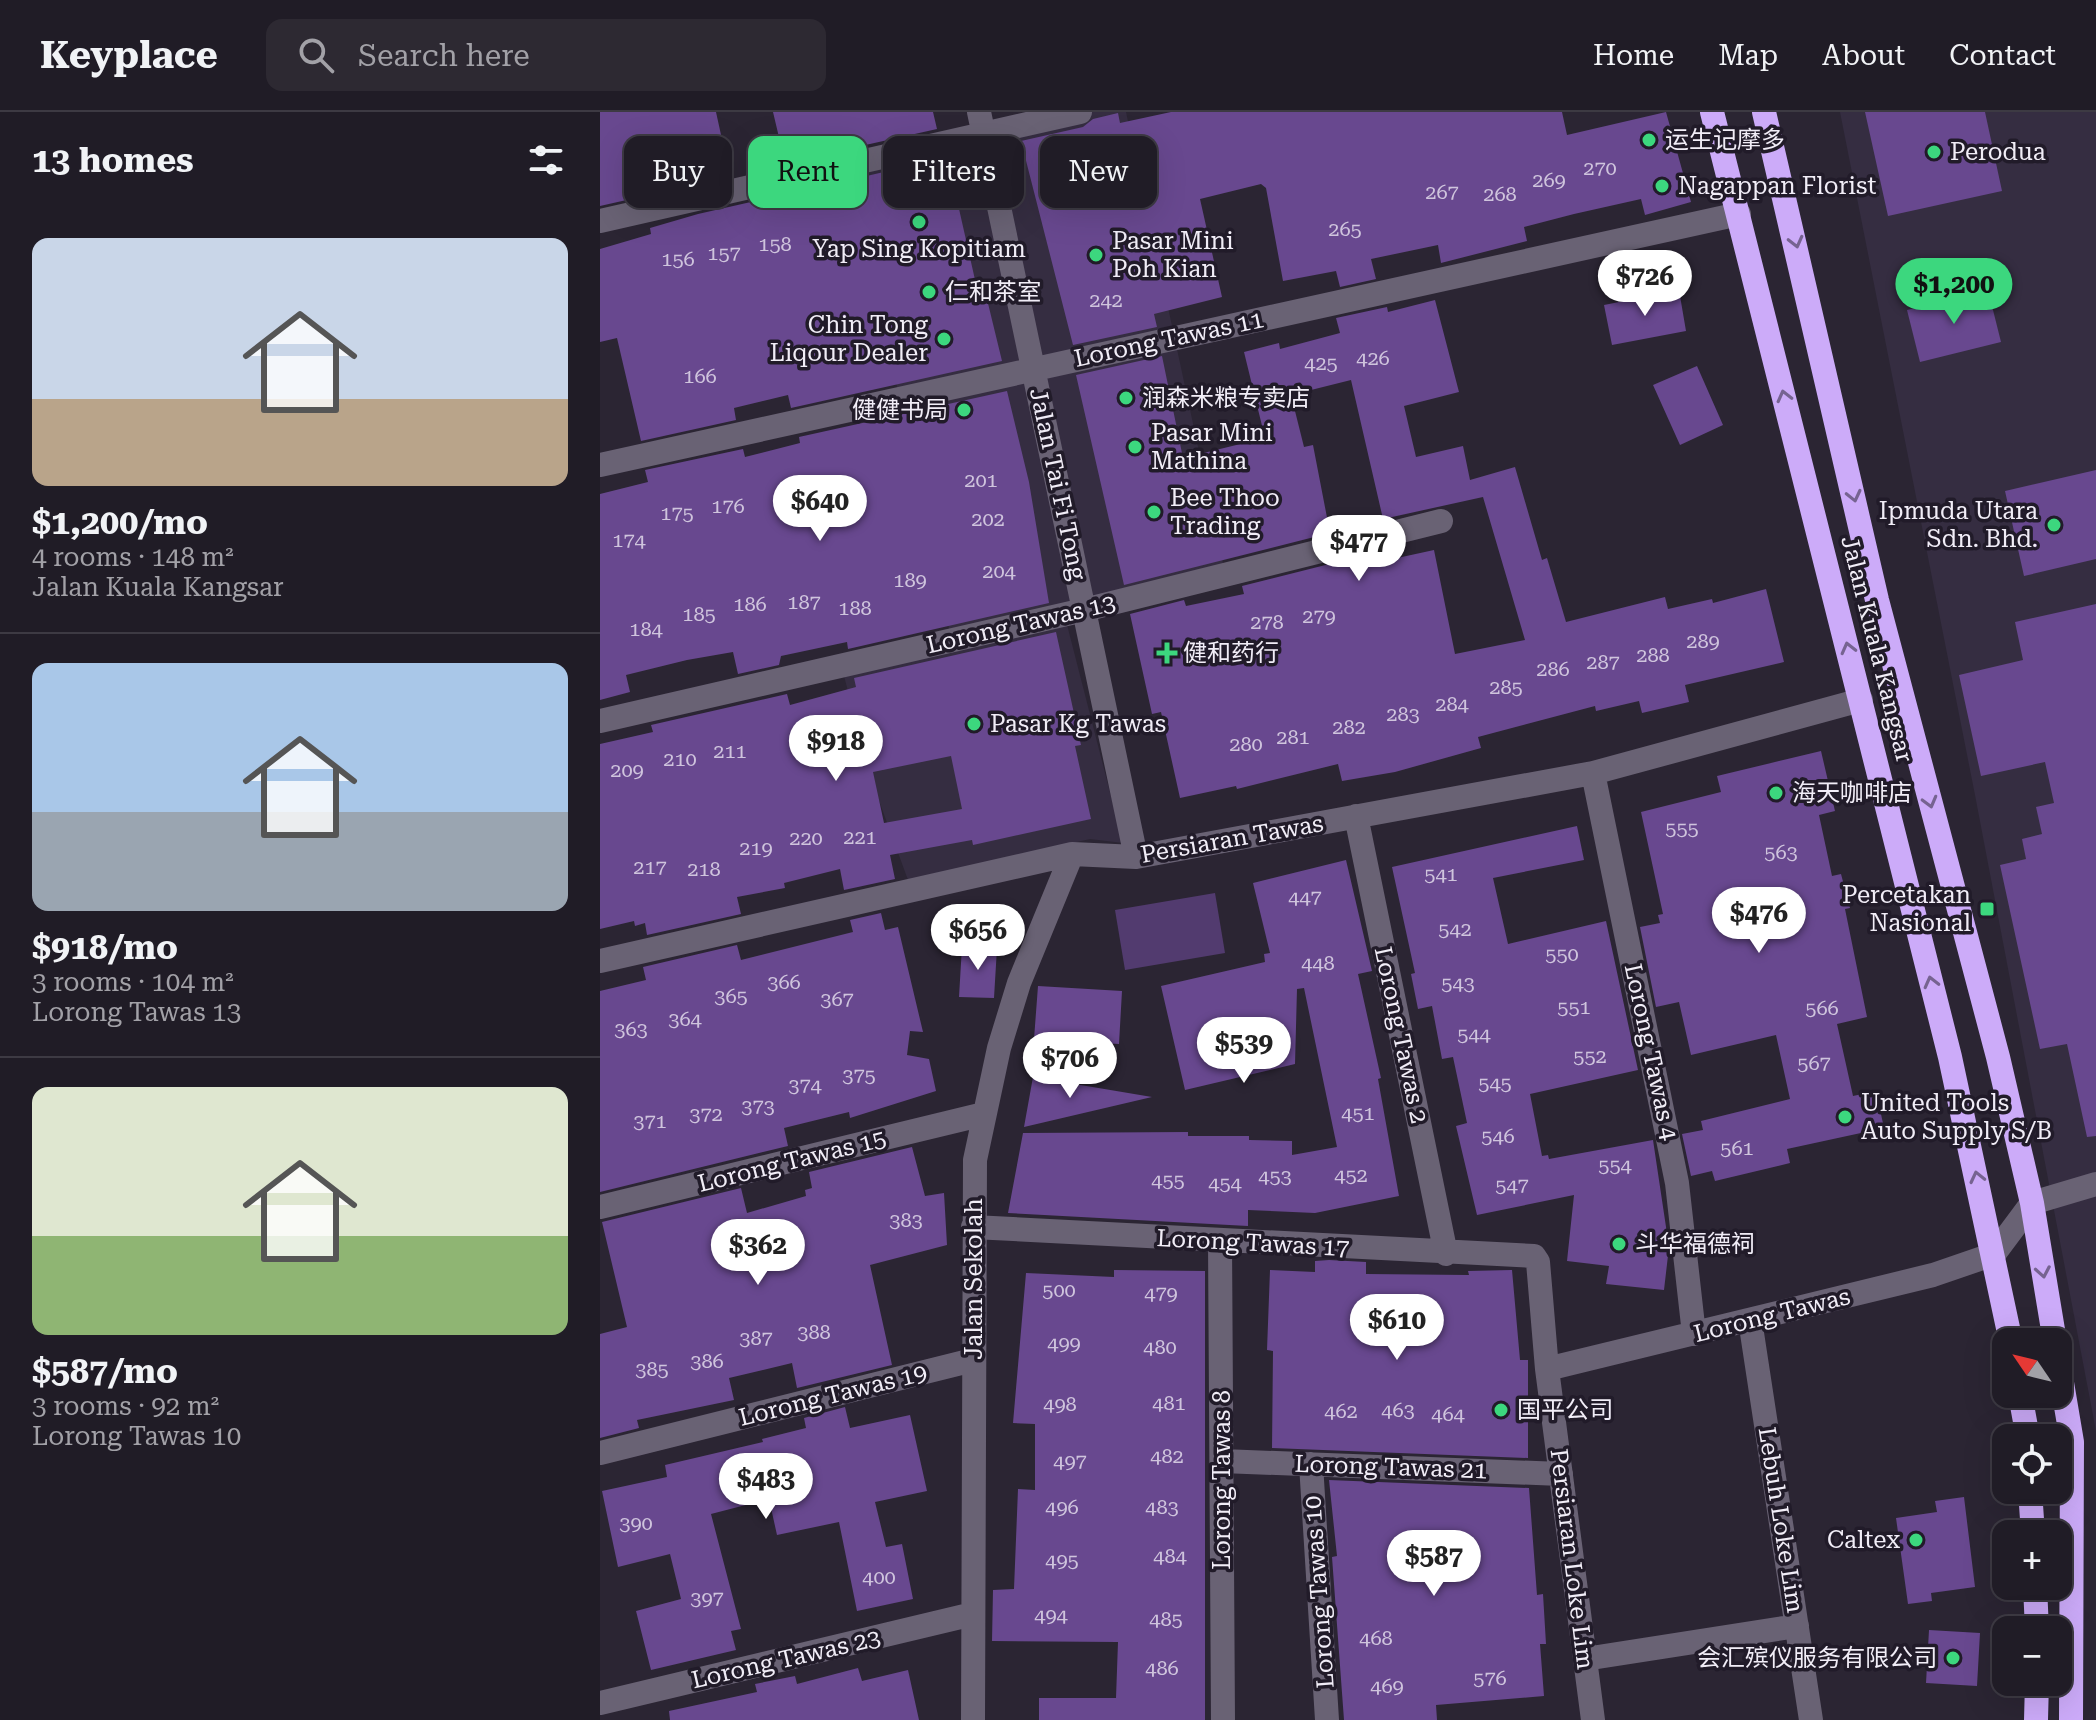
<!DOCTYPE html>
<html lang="en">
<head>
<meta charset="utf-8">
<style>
  :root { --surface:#201c26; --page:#2d2932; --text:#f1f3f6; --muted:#a2a1a7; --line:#3d3a43; --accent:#3cd77e }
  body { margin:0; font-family:"Roboto Serif","Noto Sans SC",serif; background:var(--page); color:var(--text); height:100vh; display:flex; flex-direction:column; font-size:30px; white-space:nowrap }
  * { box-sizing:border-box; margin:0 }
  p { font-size:26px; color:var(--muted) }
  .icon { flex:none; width:44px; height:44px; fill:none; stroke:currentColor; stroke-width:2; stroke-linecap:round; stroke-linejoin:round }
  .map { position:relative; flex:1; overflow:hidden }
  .panel { display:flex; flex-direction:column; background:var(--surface); width:600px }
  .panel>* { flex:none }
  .hud { position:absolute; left:24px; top:24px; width:760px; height:72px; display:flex; gap:16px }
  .needle { width:52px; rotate:305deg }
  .buttons { position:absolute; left:1392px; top:1216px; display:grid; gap:16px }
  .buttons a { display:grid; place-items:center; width:80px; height:80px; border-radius:16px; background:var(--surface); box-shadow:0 8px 32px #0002,0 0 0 2px var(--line); font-size:40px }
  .price { position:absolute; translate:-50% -68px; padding:0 18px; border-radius:28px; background:#fff; color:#222; font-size:26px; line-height:52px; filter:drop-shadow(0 2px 4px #0008) }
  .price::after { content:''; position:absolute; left:50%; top:48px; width:24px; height:18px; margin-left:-12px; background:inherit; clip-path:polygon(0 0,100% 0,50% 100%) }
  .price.on { background:var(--accent); color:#111 }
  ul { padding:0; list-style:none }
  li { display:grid; align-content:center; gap:16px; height:424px; padding:0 32px }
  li+li { border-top:2px solid var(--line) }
  li span { display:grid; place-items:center; height:248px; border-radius:16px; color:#555 }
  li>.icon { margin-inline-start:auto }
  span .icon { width:144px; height:144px; fill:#fffc; stroke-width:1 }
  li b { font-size:34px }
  h2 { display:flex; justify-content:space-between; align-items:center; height:96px; padding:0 32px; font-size:34px }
  .pill { padding:0 28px; border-radius:16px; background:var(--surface); box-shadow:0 8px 32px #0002,0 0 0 2px var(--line); font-size:28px; line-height:72px }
  .pill.on { background:var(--accent); color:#111 }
  header { display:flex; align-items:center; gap:48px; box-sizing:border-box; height:112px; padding:0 40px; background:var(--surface); border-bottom:2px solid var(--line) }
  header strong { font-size:38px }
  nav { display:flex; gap:44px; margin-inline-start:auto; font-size:28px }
  .search { width:560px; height:72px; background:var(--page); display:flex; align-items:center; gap:20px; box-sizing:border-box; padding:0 28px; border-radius:16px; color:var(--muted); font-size:30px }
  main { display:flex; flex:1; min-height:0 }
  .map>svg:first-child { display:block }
</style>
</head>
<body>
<header>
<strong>Keyplace</strong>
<div class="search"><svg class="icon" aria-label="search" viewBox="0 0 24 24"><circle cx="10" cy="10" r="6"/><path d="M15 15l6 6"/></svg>Search here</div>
<nav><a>Home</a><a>Map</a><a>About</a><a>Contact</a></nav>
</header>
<main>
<section class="panel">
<h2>13 homes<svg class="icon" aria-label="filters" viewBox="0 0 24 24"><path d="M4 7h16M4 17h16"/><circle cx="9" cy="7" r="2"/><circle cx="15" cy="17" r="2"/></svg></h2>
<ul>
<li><span style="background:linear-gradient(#c9d6e8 65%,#b9a48a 0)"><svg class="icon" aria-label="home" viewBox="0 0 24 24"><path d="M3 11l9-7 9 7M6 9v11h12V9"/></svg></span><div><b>$1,200/mo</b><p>4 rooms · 148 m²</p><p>Jalan Kuala Kangsar</p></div></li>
<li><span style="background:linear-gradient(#a9c7e8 60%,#9aa5b1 0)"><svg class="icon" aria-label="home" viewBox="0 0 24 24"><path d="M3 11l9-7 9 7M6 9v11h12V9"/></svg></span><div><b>$918/mo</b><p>3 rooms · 104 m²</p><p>Lorong Tawas 13</p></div></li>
<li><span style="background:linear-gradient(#dfe7d0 60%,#8fb573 0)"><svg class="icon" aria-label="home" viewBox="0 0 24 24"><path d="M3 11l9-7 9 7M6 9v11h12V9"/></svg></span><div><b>$587/mo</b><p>3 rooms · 92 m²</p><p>Lorong Tawas 10</p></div></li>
</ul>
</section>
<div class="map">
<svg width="1496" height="1608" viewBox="0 0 1496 1608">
  <rect width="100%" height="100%" fill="#2b2533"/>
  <path fill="#352d41" d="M481,0H526L626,465L464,501L523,731L490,727L308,768L270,664L243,560L351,526L249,51Z
    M1240,0H1496V1319L1375,683Z"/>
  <path fill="#523b6f" d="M615,781L625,841L525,858L515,798Z"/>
  <path fill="#68488f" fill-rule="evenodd" d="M0,0H116L130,64L91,73L88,62L28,76L31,87L0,94Z
    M173,0H333L337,17L252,36H243L240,24L182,38Z
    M571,0H962L967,23L1066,0L1091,90L1045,103L1041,87L974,102L924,115L927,129L841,151L838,133L771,147L776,167L740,175L736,159L683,169L666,76L661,72L600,87L622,185L554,202L557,215L473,233L421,29L483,15L493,7L518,1L520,11Z
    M1265,0H1385L1402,79L1288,104Z
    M344,46L353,89L357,88L378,181L385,179L402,249L191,296L188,283L134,296L136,308L41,329L17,226L0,230V137L51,122L50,116L98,102L190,81L192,89L260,75L258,66Z
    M1079,178L1086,219L1012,233L1004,193Z
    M1388,178L1401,230L1320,250L1307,198Z
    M835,188L859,280L804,294L816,345L863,334L870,368L915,355L942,448L947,446L966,510L1065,485L1068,497L1112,487L1113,491L1166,477L1184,550L1085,573L1089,590L1042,601L1039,589L996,599L995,594L878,625L881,636L795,660L742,669L738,652L637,677L636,674L580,686L561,600L552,602L530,502L584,488L586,494L644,482L642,474L785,438L788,448L834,438L855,542L925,528L883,385L783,407L751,268L691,283L704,335L713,333L730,421L524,473L476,263L562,244L583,346L665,326L644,240L679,231L680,237L740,221L736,206L787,195L788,200Z
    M1097,254L1123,313L1080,333L1053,273Z
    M407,279L429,370L449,491L248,537L247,530L181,544L179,553L138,562L133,540L87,548L26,563L30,580L0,588V382L48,370L45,358L143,337L145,345L200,331L199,325Z
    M1496,358V447L1424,464L1405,379Z
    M1496,492V1024L1487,1025L1467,932L1440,937L1400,753L1426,747L1422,727L1442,722L1436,695L1454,691L1445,650L1381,664L1359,563L1423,548L1415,510Z
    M456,520L481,633L475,634L491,707L373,733L372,728L290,743L295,767L244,778L240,757L184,771L185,776L137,785L141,802L47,823L45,811L35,814L34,809L0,817V632L53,620L51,613L187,582L190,593L256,575L254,566ZM351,644L362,697L284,711L273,660Z
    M1221,639L1235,699L1219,703L1232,764L1241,762L1250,796L1245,797L1267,905L1237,912L1253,984L1276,979L1284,1016L1187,1037L1190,1051L1115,1069L1112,1059L1091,1064L1082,1022L1103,1018L1101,1009L1190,987L1176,923L1091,943L1079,890L1056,895L1040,815L1060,811L1058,803L1063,802L1041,700L1121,680L1117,664Z
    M977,714L984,748L893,766L908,832L1006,809L1038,958L930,982L942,1044L948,1043L949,1047L1053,1028L1069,1135L1064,1178L1006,1172L1009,1154L967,1149L974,1083L877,1103L856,1014L867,1011L853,945L842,947L832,894L818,897L811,862L815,861L792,755Z
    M746,748L772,859L758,862L781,966L778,967L799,1084L715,1101L648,1098V1114L408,1101L423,1021L588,1020V1024H649V1028L692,1029V1043L737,1035L704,876L697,877L695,952L585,978L561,874L665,850L664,842L670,841L653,771Z
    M281,801L285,818L298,815L323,920L310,919L307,943L329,947L336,979L250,1006L249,1000L184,1016L188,1034L0,1080V879L46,868L43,855L137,833L141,848L253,820L250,808Z
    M362,834L397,836L394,886L359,885Z
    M438,874L522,879L519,932L434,927Z
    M433,965L552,985L424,1015Z
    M312,1035L325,1084L344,1081L347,1133L270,1153L292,1253L197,1276L192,1251L129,1266L134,1288L37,1308L39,1316L0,1326V1222L27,1215L2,1110L141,1076L147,1101L206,1084L205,1078L212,1076L209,1060Z
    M729,1148L766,1150V1162L869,1163L868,1159L912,1158L920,1248H928V1346L672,1336L673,1239L667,1238L670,1158L715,1160V1149Z
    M514,1158L605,1159V1608H439V1586H516L518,1530L392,1529L393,1478L414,1477L418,1377L435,1378V1312L413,1311L426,1161L514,1165Z
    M245,1295L250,1316L310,1303L327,1379L275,1390L286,1435L302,1432L313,1487L257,1499L239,1410L177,1423L169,1387L111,1402L141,1517L131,1519L136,1538L51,1558L36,1499L81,1487L70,1442L18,1455L2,1379L67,1365L65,1353L163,1330L162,1327L206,1316L204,1306Z
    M729,1368L929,1376L937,1483L943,1482L946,1532H940L944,1584L836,1593L837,1608H744L732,1445L737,1444Z
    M1364,1385L1375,1475L1331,1481L1332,1489L1308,1492L1296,1406L1337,1400L1335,1389Z
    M1329,1518L1380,1521L1377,1574L1326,1571Z
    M258,1556L262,1569L308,1558L319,1608H70L69,1599L157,1580L155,1572L195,1564L197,1572Z"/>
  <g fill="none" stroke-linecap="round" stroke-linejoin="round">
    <path stroke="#696274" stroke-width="24" d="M379,0L536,745
      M0,109L480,0
      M0,353L1139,102
      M0,609L484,498L841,409
      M993,661L1077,1071L1094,1222
      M756,704L846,1142
      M0,849L472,742L536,745L993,661L1261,588
      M0,1095L384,1002
      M373,1115L934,1144L938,1150L947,1257L993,1608
      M620,1129L623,1608
      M1150,1208L1211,1608
      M947,1257L1333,1163L1394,1142L1432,1091L1496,1072
      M0,1341L373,1248
      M622,1349L961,1362
      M711,1352L727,1608
      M985,1547L1197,1514
      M0,1591L373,1502
      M373,1608L375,1048L399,936L419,871L472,742"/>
    <path stroke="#ccabf9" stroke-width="24" d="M1112,0L1350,945L1411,1230
      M1164,0L1277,488L1398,945L1432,1091L1455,1230
      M1458,1247L1472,1330L1471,1608
      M1420,1282L1428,1326
      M1430,1378L1433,1422
      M1435,1474L1437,1518
      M1436,1608L1437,1570"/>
  </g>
  <defs><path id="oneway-chevron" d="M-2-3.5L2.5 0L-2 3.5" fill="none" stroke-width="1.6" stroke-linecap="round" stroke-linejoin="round" transform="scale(2)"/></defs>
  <g stroke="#766391">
    <use href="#oneway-chevron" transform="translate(1196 130) rotate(76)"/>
    <use href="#oneway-chevron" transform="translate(1184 284) rotate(-104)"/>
    <use href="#oneway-chevron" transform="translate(1254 384) rotate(77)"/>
    <use href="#oneway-chevron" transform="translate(1248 536) rotate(-104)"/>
    <use href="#oneway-chevron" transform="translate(1330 690) rotate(75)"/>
    <use href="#oneway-chevron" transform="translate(1331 870) rotate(-104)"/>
    <use href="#oneway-chevron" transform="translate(1377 1065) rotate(-103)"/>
    <use href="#oneway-chevron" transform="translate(1443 1160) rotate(80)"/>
  </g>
  <g fill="#3cd77e" stroke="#211b29" stroke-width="3">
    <circle cx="1049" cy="28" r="8"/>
    <circle cx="1334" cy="40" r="8"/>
    <circle cx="1062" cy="74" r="8"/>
    <circle cx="319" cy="110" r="8"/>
    <circle cx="496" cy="143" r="8"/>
    <circle cx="329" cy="180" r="8"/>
    <circle cx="344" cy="227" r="8"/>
    <circle cx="526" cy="286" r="8"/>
    <circle cx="364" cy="298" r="8"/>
    <circle cx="535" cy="335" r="8"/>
    <circle cx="554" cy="400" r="8"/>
    <circle cx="1454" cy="413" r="8"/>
    <path d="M563 529h8v8h8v8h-8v8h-8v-8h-8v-8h8z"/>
    <circle cx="374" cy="612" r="8"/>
    <circle cx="1176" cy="681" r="8"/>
    <rect x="1379" y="789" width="16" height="16" rx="4"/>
    <circle cx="1245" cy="1005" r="8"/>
    <circle cx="1019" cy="1132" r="8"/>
    <circle cx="901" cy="1298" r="8"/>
    <circle cx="1316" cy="1428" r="8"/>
    <circle cx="1353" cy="1546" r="8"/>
  </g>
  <g text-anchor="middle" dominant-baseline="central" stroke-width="7" stroke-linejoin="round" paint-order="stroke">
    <g font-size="20" fill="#cfc4dd">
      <text x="1000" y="56">270</text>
      <text x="949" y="68">269</text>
      <text x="842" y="80">267</text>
      <text x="900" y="82">268</text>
      <text x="745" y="117">265</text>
      <text x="175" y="132">158</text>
      <text x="124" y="141">157</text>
      <text x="78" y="147">156</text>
      <text x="506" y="188">242</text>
      <text x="773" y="246">426</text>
      <text x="721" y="251">425</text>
      <text x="100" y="264">166</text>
      <text x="381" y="368">201</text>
      <text x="128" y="394">176</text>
      <text x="77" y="401">175</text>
      <text x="388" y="407">202</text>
      <text x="29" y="428">174</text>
      <text x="399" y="459">204</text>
      <text x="310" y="468">189</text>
      <text x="204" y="490">187</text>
      <text x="150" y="492">186</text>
      <text x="255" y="496">188</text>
      <text x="99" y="502">185</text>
      <text x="719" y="504">279</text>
      <text x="667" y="510">278</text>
      <text x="46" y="517">184</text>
      <text x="1103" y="529">289</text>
      <text x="1053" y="543">288</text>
      <text x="1003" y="550">287</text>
      <text x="953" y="557">286</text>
      <text x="906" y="575">285</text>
      <text x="852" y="592">284</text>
      <text x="803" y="602">283</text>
      <text x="749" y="615">282</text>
      <text x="693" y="625">281</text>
      <text x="646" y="632">280</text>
      <text x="130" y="639">211</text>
      <text x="80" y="647">210</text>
      <text x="27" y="658">209</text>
      <text x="1082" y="716">555</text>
      <text x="260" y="725">221</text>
      <text x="206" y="726">220</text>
      <text x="156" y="736">219</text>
      <text x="1181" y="740">563</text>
      <text x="50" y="755">217</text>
      <text x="104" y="757">218</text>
      <text x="841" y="762">541</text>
      <text x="705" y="785">447</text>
      <text x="855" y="817">542</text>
      <text x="962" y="842">550</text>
      <text x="718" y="851">448</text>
      <text x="184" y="870">366</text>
      <text x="858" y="871">543</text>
      <text x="131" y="884">365</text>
      <text x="237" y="887">367</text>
      <text x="974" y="895">551</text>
      <text x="1222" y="896">566</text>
      <text x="85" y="907">364</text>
      <text x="31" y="917">363</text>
      <text x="874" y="922">544</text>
      <text x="990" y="944">552</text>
      <text x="1214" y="951">567</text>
      <text x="259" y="963">375</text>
      <text x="895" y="971">545</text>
      <text x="205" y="973">374</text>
      <text x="158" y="994">373</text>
      <text x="758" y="1001">451</text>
      <text x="106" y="1002">372</text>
      <text x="50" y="1009">371</text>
      <text x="898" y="1024">546</text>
      <text x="1137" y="1036">561</text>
      <text x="1015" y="1053">554</text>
      <text x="751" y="1063">452</text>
      <text x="675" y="1064">453</text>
      <text x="568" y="1068">455</text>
      <text x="625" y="1071">454</text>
      <text x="912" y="1073">547</text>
      <text x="306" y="1108">383</text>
      <text x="459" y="1178">500</text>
      <text x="561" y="1181">479</text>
      <text x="214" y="1220">388</text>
      <text x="156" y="1226">387</text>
      <text x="464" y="1231">499</text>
      <text x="560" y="1235">480</text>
      <text x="107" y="1249">386</text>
      <text x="52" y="1257">385</text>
      <text x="569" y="1291">481</text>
      <text x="460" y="1292">498</text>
      <text x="798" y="1298">463</text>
      <text x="741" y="1299">462</text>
      <text x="848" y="1302">464</text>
      <text x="567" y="1344">482</text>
      <text x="470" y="1349">497</text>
      <text x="462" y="1395">496</text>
      <text x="562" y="1395">483</text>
      <text x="36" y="1411">390</text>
      <text x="570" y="1444">484</text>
      <text x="462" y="1448">495</text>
      <text x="279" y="1465">400</text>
      <text x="107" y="1486">397</text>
      <text x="451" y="1503">494</text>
      <text x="566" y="1507">485</text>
      <text x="776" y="1526">468</text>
      <text x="562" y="1556">486</text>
      <text x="890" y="1566">576</text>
      <text x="787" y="1574">469</text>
    </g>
    <g font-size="24" fill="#f1edf7" stroke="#211b29" text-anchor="start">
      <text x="1065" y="28">运生记摩多</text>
      <text x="1350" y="40">Perodua</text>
      <text x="1078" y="74">Nagappan Florist</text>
      <text x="512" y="129">Pasar Mini<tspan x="512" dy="28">Poh Kian</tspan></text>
      <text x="319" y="137" text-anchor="middle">Yap Sing Kopitiam</text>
      <text x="345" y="180">仁和茶室</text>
      <text x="328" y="213" text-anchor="end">Chin Tong<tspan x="328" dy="28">Liqour Dealer</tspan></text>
      <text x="542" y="286">润森米粮专卖店</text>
      <text x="348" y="298" text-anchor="end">健健书局</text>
      <text x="551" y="321">Pasar Mini<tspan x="551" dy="28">Mathina</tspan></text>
      <text x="570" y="386">Bee Thoo<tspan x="570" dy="28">Trading</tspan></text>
      <text x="1438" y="399" text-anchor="end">Ipmuda Utara<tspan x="1438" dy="28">Sdn. Bhd.</tspan></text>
      <text x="583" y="541">健和药行</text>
      <text x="390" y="612">Pasar Kg Tawas</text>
      <text x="1192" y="681">海天咖啡店</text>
      <text x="1371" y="783" text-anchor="end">Percetakan<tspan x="1371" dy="28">Nasional</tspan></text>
      <text x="1261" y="991">United Tools<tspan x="1261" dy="28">Auto Supply S/B</tspan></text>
      <text x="1035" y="1132">斗华福德祠</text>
      <text x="917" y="1298">国平公司</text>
      <text x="1300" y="1428" text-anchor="end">Caltex</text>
      <text x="1337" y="1546" text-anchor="end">会汇殡仪服务有限公司</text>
    </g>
    <g font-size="24" fill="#f1edf7" stroke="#211b29">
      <text transform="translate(569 227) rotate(-12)">Lorong Tawas 11</text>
      <text transform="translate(458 372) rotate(78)">Jalan Tai Fi Tong</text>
      <text transform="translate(421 512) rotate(-13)">Lorong Tawas 13</text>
      <text transform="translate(1277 537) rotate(76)">Jalan Kuala Kangsar</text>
      <text transform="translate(632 727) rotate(-10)">Persiaran Tawas</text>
      <text transform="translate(801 923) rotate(78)">Lorong Tawas 2</text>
      <text transform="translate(1051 940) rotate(78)">Lorong Tawas 4</text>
      <text transform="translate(192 1049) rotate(-14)">Lorong Tawas 15</text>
      <text transform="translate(653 1131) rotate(3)">Lorong Tawas 17</text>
      <text transform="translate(374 1167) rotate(-90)">Jalan Sekolah</text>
      <text transform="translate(1172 1203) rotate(-14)">Lorong Tawas</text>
      <text transform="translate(233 1283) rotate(-14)">Lorong Tawas 19</text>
      <text transform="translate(791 1355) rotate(2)">Lorong Tawas 21</text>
      <text transform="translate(622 1368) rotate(-90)">Lorong Tawas 8</text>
      <text transform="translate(1181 1408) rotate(81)">Lebuh Loke Lim</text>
      <text transform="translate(972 1447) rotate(83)">Persiaran Loke Lim</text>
      <text transform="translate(719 1480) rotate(-94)">Lorong Tawas 10</text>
      <text transform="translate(186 1547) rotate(-13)">Lorong Tawas 23</text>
    </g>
  </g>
</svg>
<div class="buttons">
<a><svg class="needle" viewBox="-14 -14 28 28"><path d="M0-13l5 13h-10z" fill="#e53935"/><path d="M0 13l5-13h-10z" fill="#a2a1a7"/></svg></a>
<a><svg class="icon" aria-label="locate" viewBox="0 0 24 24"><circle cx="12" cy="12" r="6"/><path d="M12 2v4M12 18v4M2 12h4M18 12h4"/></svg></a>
<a>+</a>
<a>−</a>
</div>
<b class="price" style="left:1045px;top:206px">$726</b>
<b class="price on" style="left:1354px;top:214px">$1,200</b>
<b class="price" style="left:220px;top:431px">$640</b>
<b class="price" style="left:759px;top:471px">$477</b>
<b class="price" style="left:236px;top:671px">$918</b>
<b class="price" style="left:1159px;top:843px">$476</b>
<b class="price" style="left:378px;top:860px">$656</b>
<b class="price" style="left:644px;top:973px">$539</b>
<b class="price" style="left:470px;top:988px">$706</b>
<b class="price" style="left:158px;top:1175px">$362</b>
<b class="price" style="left:797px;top:1250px">$610</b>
<b class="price" style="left:166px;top:1409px">$483</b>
<b class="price" style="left:834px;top:1486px">$587</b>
<div class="hud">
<a class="pill">Buy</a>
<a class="pill on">Rent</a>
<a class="pill">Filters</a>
<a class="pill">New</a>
</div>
</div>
</main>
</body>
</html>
